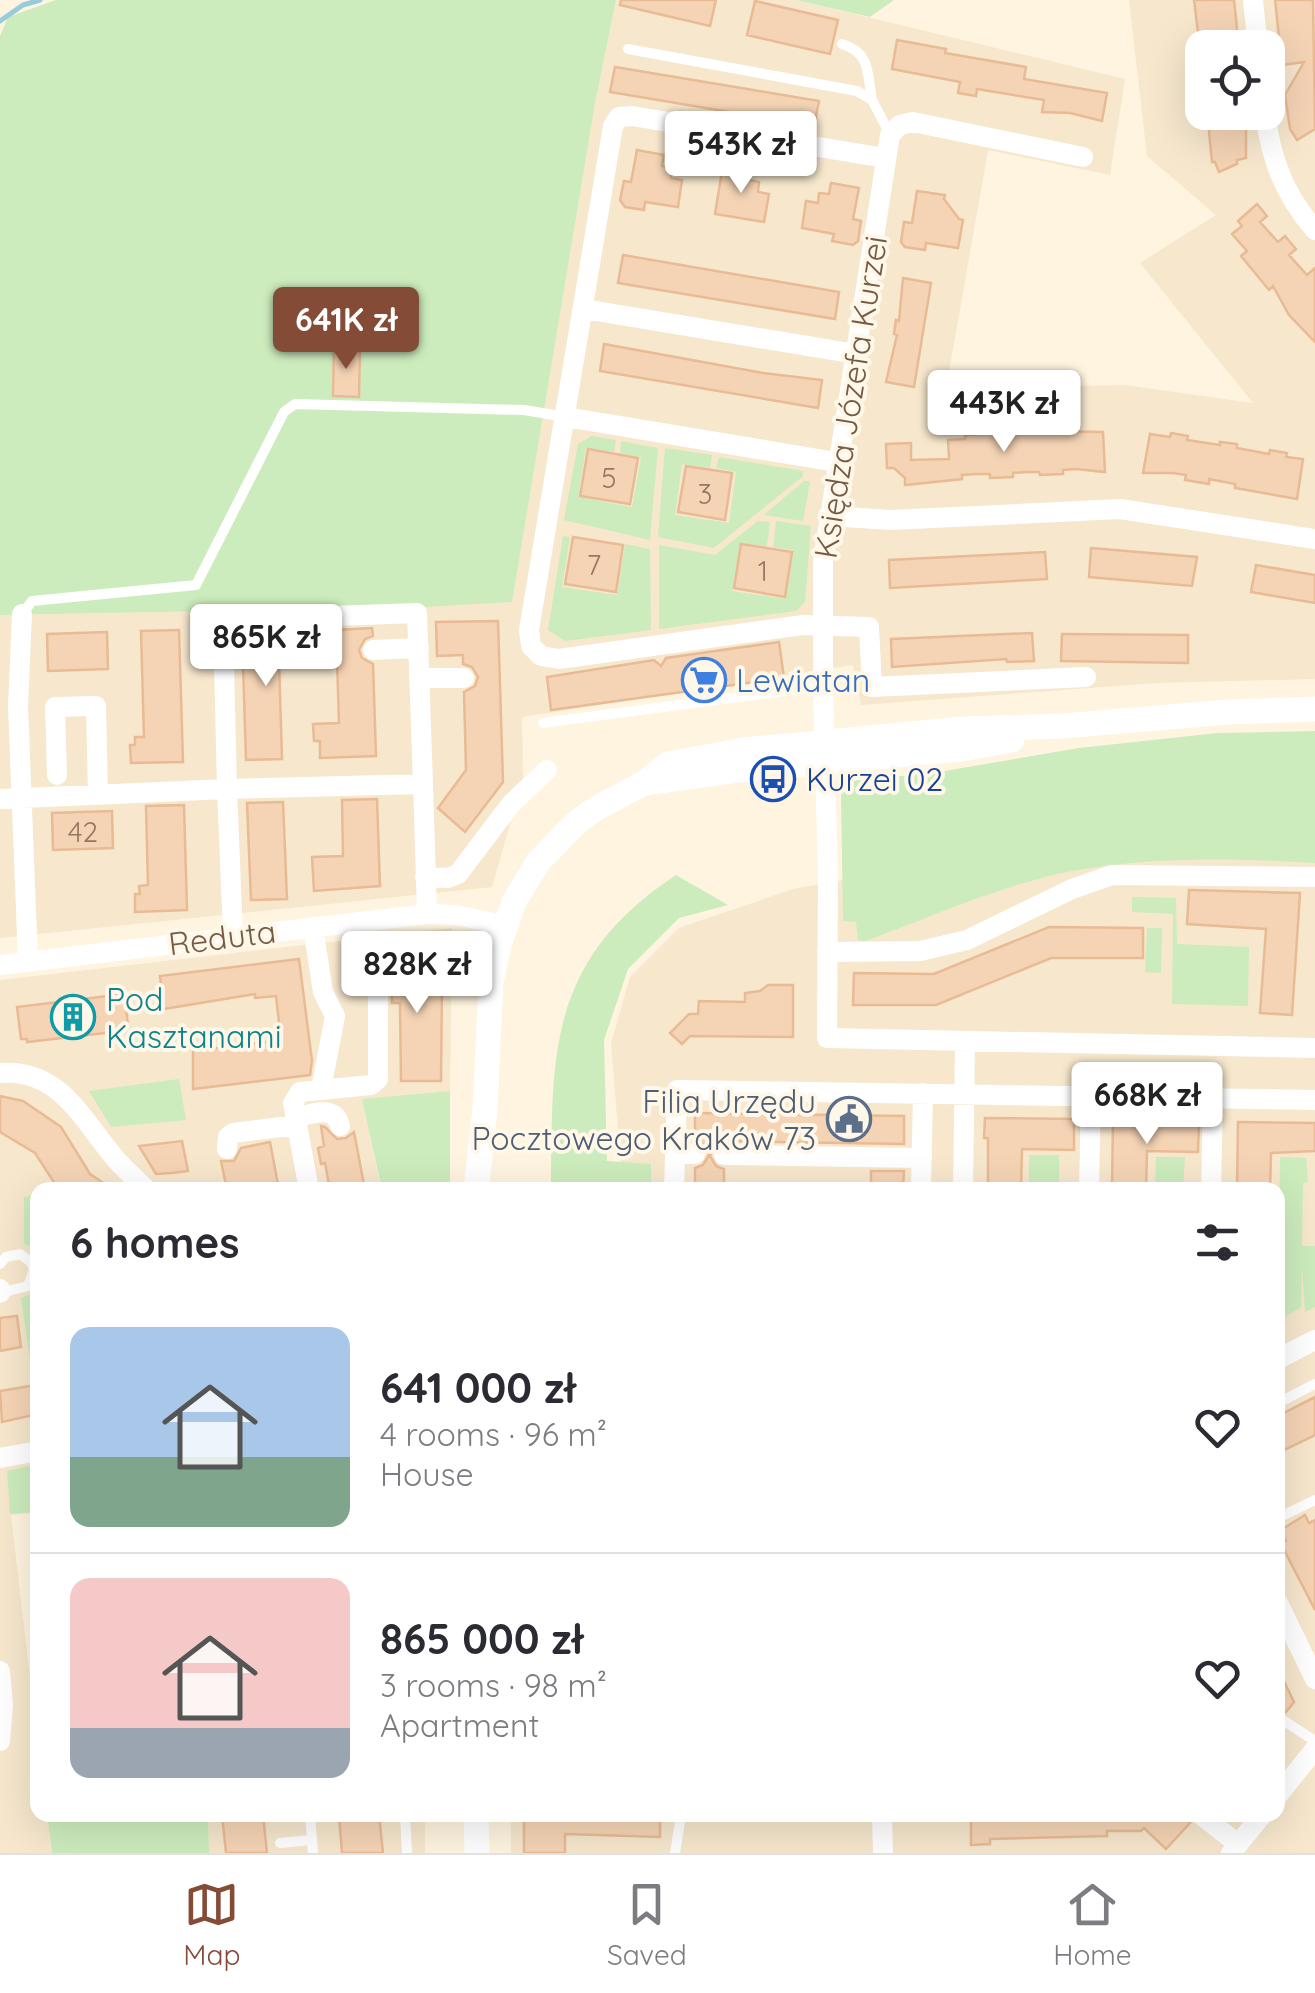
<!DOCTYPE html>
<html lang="en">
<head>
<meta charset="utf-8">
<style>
  :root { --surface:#fff; --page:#f2f2f3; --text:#2b2b33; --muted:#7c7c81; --line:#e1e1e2; --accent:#844b37 }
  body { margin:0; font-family:Quicksand,sans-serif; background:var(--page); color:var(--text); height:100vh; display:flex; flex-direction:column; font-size:38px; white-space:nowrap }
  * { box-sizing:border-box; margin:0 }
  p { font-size:32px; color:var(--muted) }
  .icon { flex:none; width:55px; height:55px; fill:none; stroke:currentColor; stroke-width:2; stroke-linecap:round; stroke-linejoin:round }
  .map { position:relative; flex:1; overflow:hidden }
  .panel { position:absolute; left:30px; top:1182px; width:1255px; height:640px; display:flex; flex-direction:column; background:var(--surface); border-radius:20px; box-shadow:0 10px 40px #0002 }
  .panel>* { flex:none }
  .controls { position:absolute; left:1185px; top:30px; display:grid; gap:20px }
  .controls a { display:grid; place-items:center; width:100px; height:100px; border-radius:20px; background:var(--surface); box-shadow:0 10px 40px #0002; font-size:50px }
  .price { position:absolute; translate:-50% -85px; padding:0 22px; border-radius:10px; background:#fff; color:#222; font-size:32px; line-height:65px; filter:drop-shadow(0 2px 5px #0008) }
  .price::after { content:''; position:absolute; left:50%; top:60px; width:30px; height:22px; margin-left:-15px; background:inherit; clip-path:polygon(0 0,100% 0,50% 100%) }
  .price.on { background:var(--accent); color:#fff }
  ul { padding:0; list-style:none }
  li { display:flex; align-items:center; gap:30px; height:250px; padding:0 40px }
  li+li { border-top:2px solid var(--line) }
  li span { display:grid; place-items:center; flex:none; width:280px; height:200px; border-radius:20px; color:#555 }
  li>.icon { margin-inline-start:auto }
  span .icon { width:120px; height:120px; fill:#fffc; stroke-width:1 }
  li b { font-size:42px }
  h2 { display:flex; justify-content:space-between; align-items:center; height:120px; padding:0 40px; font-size:42px }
  .tab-bar { display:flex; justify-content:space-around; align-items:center; height:140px; border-top:2px solid var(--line); background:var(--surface); font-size:28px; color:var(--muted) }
  .tab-bar a { display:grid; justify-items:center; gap:5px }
  .tab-bar .on { color:var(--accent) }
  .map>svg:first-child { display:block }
</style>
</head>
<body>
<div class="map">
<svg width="1315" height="1853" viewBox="0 0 1315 1853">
  <rect width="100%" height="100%" fill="#fef4df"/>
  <path fill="#f6e7cd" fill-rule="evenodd" d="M616,0H796L1125,79L1110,175L988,150L946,389L1124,385L1253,403L1140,263L1216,215L1147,156L1129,0H1315V679L1156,683L861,705L853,665L522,717L523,778L492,887L0,938V615L423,607L595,103ZM1202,48H1268V112H1202Z
    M1267,805L1315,810V1853H511V1815H1278V1190H623L611,1043L630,977L679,928L793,889Z
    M452,928L450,1091L363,1100L381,1190H38L37,1512L11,1515L37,1738L38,1815H47L52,1853H0V980Z
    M208,1815H425V1853H209Z"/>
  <path fill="#ccecbd" d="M56,0H616L595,103L512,602L423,607L0,615V36L8,17Z
    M796,0H894L870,17Z
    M592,436L616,440L614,452L586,448L578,497L632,507L641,457L620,453L621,441L658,448L650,540L564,520L578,444Z
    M665,448L712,455L710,468L682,464L675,515L729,523L736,472L716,468L719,457L803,471V476L714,548L658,537Z
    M804,481H810L803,521L764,515Z
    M758,521L770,522L767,546L740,543L732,591L786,599L793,550L773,547L776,521L811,526L805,602L796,611L659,629V545L715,555Z
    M563,536L570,537L562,587L617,595L625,544L650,549L651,630L565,641L548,630Z
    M1315,731V863C1232,858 1144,856 1062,873C995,888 930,917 866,941L858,940L856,922L843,921L841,795L844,785L858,780L933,773L1079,748L1218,733Z
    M676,875L728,905L679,918L628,969L604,1040L607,1161L651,1164V1190H551C552,1051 548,960 676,875Z
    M1132,897L1176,898L1177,944L1249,947L1248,1006L1172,1004L1173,914L1132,912Z
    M1147,928H1162L1161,973L1145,972Z
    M179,1079L186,1120L111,1127L89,1091Z
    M450,1091V1190H382L362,1099Z
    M1029,1155H1059V1190H1029Z
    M1156,1157H1185L1183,1190H1155Z
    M1280,1157L1306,1158L1308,1182L1303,1183L1302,1246H1315V1307L1305,1312L1302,1267L1301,1307L1278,1321Z
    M37,1195H38L37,1250L24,1244V1197Z
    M37,1291V1372L32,1373L21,1298Z
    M37,1464V1512L10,1514L7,1471Z
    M47,1815H208L209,1853H52Z"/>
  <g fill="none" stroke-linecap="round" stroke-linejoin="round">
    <path stroke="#98cbdb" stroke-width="5" d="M0,21L23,5L40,0"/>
  </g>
  <path fill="#f5d4b5" stroke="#e9bb94" stroke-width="2.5" d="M621,0H716L710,26L620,5Z
    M1194,0H1234L1239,48H1200Z
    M1275,0H1313L1315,129L1297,140L1290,129L1285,95L1304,62L1282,65Z
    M755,1L838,20L830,54L747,35Z
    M897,40L946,49L945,53L1026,67L1024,79L1107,93L1102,121L1070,113L1042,112L1044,100L977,89L976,96L958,93L960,82L892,69Z
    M615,67L819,101L814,126L610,92Z
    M1207,112H1246V158L1237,160V164L1219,172L1215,162H1212Z
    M637,150L664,155L662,166L672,168L671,178L682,180L678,207L645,202L644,210L625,207L620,200L624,181L631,182Z
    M723,165L751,169L749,180L759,182L758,192L769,194L764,222L715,214Z
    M831,183L859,188L853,219L861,221L858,241L853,245L832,241L834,234L802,228L806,201L818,203L819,193L829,194Z
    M917,191L945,195L944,199L959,219L963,220L958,248L926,243L925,250L905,247L901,242L904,222L912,223Z
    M1257,204L1267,216L1260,222L1278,242L1285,236L1296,249L1289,255L1307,275L1315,268V342L1289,315L1273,286L1269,290L1241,256L1247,251L1232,234L1242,226L1238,221Z
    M623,255L839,292L835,319L618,283Z
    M903,278L931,283L914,387L886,382L897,335L894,334L896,320L899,321Z
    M604,344L763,373L822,380L818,408L600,371Z
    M334,346L360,347L359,397L333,396Z
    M1048,428L1049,431L1103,432L1105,472L1076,469L1063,470V474L1040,475L1039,472H1026L1013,473V477L990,478V474H976L962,475V479L905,485V478L894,468H887L886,444L911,443V460L949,459L948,440L965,439V435L999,433L998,430Z
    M1171,433L1188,436L1187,440L1220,445V442L1229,443L1237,444V448L1269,454L1270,450L1287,453L1286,457L1303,459L1297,499L1235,488V484L1209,479V484L1185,480L1186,475L1173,473H1143L1150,434L1170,437Z
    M588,449L638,458L630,504L580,496Z
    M686,466L732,473L725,520L678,512Z
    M573,537L623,545L616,592L565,584Z
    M741,544L792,552L785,597L734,588Z
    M1091,548L1197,557L1192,586L1089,577Z
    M1045,552L1047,579L890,588L889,560Z
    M1256,565L1315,575V603L1251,592Z
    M498,621L503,782L465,832L438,808L466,770L464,692L475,686L478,677L472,667L463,664V655L437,656L436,622Z
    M372,628L373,636L365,639L359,650L362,658L373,664L376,756L320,758V741H314L313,724L339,723L336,630Z
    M179,630L183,762L131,763L130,745H135V737H144L141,631Z
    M306,631L307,644H301L302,660L279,661L282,759L246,760L242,633Z
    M107,632L108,669L48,671L47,634Z
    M1032,633L1034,661L1007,662L1006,659L892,667L891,639Z
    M1062,634L1188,635V663L1061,661Z
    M779,642L784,678L551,710L547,677L654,660L661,666L666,658Z
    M377,799L380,886L314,891L312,857L343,856L342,800Z
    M283,802L287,899L251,900L247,803Z
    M184,805L187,910L135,912V894H140L139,886L148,885L146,806Z
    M112,811L113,848L53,850L52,813Z
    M1189,890L1300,893L1292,1015L1260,1013L1266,929L1187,924Z
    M1049,927L1143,928V958H1051L936,1005H853L854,973L934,974Z
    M421,944V986H442L441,1081H401L400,1003H392L391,945Z
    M299,959L312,1061L310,1075L193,1089V1051L281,1040L276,996L255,998V994L164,1009L160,976Z
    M768,985H793V1037L690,1036L682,1044L670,1033L689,1014H698L699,1001L745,1002V993L760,991Z
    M125,994L128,1027L123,1028V1031L27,1042V1039H21L17,1007Z
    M0,1096L23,1101L61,1127L90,1174L102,1182L97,1190H59L35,1153L0,1132Z
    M695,1113L904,1116V1144L723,1141L713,1147L710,1156L716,1166L724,1169V1190H695V1168L703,1165L709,1155L706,1146L695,1140Z
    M985,1118L1074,1119V1150L1022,1149L1021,1190H988V1138H984Z
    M1113,1120L1199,1121L1198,1152L1147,1151L1146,1190H1112Z
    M1238,1122L1315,1123V1151L1271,1153L1270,1190H1237Z
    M321,1126L325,1127L337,1139L346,1138L354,1132L365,1190H330L325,1163L321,1164L318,1148L324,1146Z
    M182,1141L188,1171L172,1173L156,1174L139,1146Z
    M270,1142L279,1190H227L221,1161H234L241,1148Z
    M871,1171H904L903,1190H871Z
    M17,1316L21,1347L0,1351V1318Z
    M36,1385L38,1414L2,1422L0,1391Z
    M1315,1397V1435L1278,1453V1416Z
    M1305,1515L1309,1523L1315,1520V1610L1281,1544L1286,1541L1281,1530Z
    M1278,1669L1294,1702L1286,1712L1278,1708Z
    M222,1815H263L267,1853H226Z
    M339,1815H379L383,1853H342Z
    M524,1815H660V1837L565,1834V1853H524Z
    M971,1815H1180L1190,1823L1166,1849L1144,1828L1141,1831H1107V1836L990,1839V1844L971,1845Z"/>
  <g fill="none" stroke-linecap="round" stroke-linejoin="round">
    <path stroke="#fff" stroke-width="10" d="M842,44C871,53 867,73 872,100
      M628,49L857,91L872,100L890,134
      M23,613L32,601L196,585L284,412L295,404L524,410L566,417
      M543,723L823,686
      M0,1264L6,1257L20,1254L31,1262L34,1270L28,1286L0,1293
      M1278,1403L1315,1384
      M1278,1518L1315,1500
      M1278,1717L1315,1741
      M310,1815L313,1853
      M405,1815L407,1853
      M280,1843L312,1840
      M675,1853L681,1815"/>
    <path stroke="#fff" stroke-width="20" d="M1253,0L1258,48
      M1265,112C1271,160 1284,194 1315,230
      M1083,157L913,122L900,125L890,135L823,562V686L828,877L827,1038L1315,1048
      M885,158L632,116L619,117L613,126L529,630L531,646L541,656L559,659L803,625L869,627L872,687L1086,677
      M584,309L856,354
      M566,417L836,462
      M828,516L891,520L1120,509L1315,539
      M22,614L18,706L28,961
      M373,650L419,648
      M420,678H464
      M57,775L55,707L96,706L98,795
      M423,784L427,914
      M0,799L227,789L223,620L417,613L423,784L227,789L233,936
      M425,877L448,878L458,874L511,804L547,770
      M313,927L323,992L335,1016L321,1089
      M827,952L920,951L967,940L1072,889L1112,875L1315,877
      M0,965L427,914L456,915L504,925
      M0,1073C59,1068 81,1118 114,1157C124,1169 136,1179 147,1190
      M295,1118C311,1114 335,1104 340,1126
      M227,1149L228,1137L233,1133L296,1125
      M675,1154H695
      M724,1155L922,1158
      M309,1190L293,1103L300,1092L371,1085L378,1079V948
      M674,1190L677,1090L1315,1100
      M921,1190L923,1093
      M963,1190L965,1041
      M1089,1190L1091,1096
      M1211,1190L1213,1098
      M0,1289V1293
      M1278,1359L1315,1340
      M0,1458L38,1451
      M1278,1603L1315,1679
      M0,1671L3,1706L0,1741
      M1278,1795L1315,1749
      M882,1815L883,1853
      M1201,1815L1238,1844
      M1231,1853L1262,1815"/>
    <path stroke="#fff" stroke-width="25" d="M644,783L731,771L962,749L1012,740
      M476,1190L485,1109L491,982L499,945L514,902L538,862L577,822L597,808L644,783L668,764L744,750L962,729L1063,726L1229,712L1315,709
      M476,1815L477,1853"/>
  </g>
  <defs>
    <symbol id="supermarket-ring" viewBox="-11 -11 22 22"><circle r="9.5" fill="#fff7e7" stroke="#3f7fe0" stroke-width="1.5"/><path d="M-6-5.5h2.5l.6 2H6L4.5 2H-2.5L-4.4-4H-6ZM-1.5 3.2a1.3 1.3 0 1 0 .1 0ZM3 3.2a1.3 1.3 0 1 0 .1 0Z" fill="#3f7fe0"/></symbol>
    <symbol id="bus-ring" viewBox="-11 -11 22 22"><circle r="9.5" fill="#fff7e7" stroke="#1a4fb4" stroke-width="1.5"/><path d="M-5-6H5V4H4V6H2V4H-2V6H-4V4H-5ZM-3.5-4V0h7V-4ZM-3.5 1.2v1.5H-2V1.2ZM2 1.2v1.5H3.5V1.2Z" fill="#1a4fb4"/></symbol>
    <symbol id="building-ring" viewBox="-11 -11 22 22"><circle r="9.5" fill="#fff7e7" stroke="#0f9aa8" stroke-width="1.5"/><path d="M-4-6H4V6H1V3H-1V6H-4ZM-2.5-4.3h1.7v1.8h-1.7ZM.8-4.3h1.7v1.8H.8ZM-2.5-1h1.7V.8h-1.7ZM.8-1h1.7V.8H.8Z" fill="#0f9aa8"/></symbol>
    <symbol id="civic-ring" viewBox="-11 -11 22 22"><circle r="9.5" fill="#fff7e7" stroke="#5c6f8a" stroke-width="1.5"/><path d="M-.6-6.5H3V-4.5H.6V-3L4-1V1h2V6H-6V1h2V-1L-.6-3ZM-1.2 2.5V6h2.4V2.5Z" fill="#5c6f8a"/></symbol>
  </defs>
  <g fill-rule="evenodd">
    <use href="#supermarket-ring" x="679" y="655" width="50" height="50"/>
    <use href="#bus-ring" x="748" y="754" width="50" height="50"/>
    <use href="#building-ring" x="48" y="992" width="50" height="50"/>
    <use href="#civic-ring" x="824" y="1094" width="50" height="50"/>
  </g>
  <g text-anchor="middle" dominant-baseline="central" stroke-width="8" stroke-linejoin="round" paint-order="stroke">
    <g font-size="28" fill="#957861">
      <text x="609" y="477">5</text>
      <text x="705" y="493">3</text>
      <text x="594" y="564">7</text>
      <text x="763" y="570">1</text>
      <text x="83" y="831">42</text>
    </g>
    <g font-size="32" fill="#755a45" stroke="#fff7e7">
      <text transform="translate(850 397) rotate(-81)">Księdza Józefa Kurzei</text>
      <text transform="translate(222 937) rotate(-7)">Reduta</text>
    </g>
    <g font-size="32" fill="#366cbe" stroke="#fff7e7" text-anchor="start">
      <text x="736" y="680">Lewiatan</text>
    </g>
    <g font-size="32" fill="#164399" stroke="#fff7e7" text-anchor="start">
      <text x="806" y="779">Kurzei 02</text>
    </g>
    <g font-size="32" fill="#0d838f" stroke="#fff7e7" text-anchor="start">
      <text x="106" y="999">Pod<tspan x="106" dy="37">Kasztanami</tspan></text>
    </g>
    <g font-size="32" fill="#4e5e75" stroke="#fff7e7" text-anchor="end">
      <text x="816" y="1101">Filia Urzędu<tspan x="816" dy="37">Pocztowego Kraków 73</tspan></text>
    </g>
  </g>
</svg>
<div class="controls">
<a><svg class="icon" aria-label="locate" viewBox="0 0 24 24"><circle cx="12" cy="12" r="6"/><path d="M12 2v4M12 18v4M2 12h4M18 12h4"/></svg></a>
</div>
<b class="price" style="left:741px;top:196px">543K zł</b>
<b class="price on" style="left:346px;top:372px">641K zł</b>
<b class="price" style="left:1004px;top:455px">443K zł</b>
<b class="price" style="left:266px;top:689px">865K zł</b>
<b class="price" style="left:417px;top:1016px">828K zł</b>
<b class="price" style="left:1147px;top:1147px">668K zł</b>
<section class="panel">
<h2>6 homes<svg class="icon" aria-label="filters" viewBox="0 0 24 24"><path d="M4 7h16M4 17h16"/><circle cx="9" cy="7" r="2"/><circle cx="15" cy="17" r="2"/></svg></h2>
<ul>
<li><span style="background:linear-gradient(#a9c7e8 65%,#7fa58c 0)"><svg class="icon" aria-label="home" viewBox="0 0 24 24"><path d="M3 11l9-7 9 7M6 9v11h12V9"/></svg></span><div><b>641 000 zł</b><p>4 rooms · 96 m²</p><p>House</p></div><svg class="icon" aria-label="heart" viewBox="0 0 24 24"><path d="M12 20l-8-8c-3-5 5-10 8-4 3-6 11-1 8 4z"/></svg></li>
<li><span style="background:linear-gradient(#f6c9c9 75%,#9aa5b1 0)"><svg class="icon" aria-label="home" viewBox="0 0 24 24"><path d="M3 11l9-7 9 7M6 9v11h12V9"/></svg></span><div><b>865 000 zł</b><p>3 rooms · 98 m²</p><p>Apartment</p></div><svg class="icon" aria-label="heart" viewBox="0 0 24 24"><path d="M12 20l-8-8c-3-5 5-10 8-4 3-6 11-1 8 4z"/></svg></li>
</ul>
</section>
</div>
<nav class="tab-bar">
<a class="on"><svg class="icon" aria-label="map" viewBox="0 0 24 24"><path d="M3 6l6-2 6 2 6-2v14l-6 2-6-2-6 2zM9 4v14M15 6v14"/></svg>Map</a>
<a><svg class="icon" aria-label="saved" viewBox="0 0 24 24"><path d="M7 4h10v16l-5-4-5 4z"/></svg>Saved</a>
<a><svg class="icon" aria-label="home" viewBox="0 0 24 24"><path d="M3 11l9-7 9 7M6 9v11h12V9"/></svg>Home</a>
</nav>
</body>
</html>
